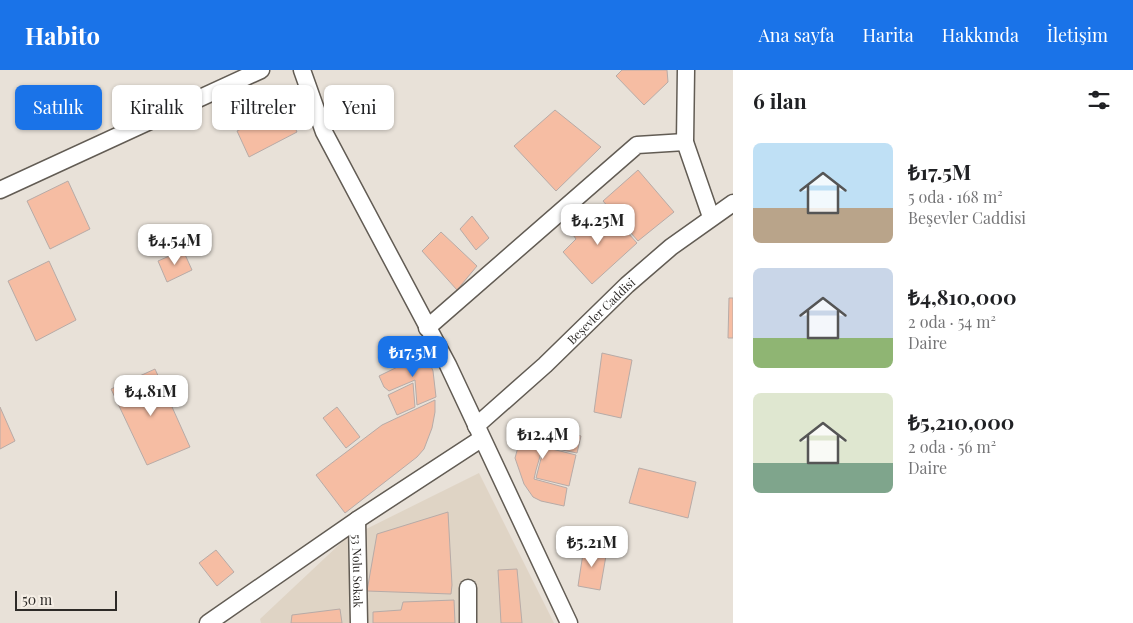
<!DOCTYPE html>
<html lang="tr">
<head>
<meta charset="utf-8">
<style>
  :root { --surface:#fff; --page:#f2f2f2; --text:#202124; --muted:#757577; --accent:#1a73e8 }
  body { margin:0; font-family:"Playfair Display",serif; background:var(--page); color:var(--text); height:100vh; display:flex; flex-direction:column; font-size:19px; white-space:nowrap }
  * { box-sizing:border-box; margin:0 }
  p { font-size:16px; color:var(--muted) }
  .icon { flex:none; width:28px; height:28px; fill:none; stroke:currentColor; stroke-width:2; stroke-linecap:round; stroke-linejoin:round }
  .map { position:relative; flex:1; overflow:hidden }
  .sheet { display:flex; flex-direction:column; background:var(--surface); width:400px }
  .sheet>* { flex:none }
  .banner { position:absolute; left:15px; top:15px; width:475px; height:45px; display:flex; gap:10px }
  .scale { position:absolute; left:15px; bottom:12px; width:102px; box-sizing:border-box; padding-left:5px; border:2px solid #2d2a27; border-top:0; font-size:14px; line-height:18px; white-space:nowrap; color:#2d2a27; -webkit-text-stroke:4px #f5eee5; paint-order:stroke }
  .price { position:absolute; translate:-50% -42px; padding:0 11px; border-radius:10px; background:#fff; color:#222; font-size:16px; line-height:32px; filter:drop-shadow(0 1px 2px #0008) }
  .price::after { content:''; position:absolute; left:50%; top:30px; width:15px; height:11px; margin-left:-8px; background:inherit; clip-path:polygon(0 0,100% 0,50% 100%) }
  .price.selected { background:var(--accent); color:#fff }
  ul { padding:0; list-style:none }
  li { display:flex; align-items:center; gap:15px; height:125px; padding:0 20px }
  li span { display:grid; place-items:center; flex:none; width:140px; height:100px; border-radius:8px; color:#555 }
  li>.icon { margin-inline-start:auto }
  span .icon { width:60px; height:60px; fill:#fffc; stroke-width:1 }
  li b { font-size:21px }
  h2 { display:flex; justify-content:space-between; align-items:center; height:60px; padding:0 20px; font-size:21px }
  .chip { padding:0 18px; border-radius:8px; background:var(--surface); box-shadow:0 1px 4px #0004; font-size:18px; line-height:45px }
  .chip.selected { background:var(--accent); color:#fff }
  header { display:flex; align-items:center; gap:30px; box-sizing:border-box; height:70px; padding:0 25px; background:var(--accent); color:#fff }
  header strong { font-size:24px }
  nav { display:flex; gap:28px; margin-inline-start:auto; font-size:18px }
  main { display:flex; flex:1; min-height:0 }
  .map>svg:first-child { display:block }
</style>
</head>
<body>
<header>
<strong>Habito</strong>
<nav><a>Ana sayfa</a><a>Harita</a><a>Hakkında</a><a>İletişim</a></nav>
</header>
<main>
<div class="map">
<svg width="733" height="553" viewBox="0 0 733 553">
  <rect width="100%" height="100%" fill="#e8e1d8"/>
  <path fill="#dfd4c5" d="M479,403L554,553H261L260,549L344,470Z"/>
  <path fill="#f6bda3" stroke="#b7aba7" d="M622,0H667L668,12L644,35L616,6Z
    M285,37L297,62L249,87L237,61Z
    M555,40L601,77L556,121L514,76Z
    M638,100L674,142L638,171L603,131Z
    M68,111L90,159L50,179L27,131Z
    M609,142L637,173L592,214L563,182L576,169L566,155L572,149L584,162Z
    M472,146L489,168L476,180L460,159Z
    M441,162L477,196L457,220L422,181Z
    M183,180L192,200L167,212L158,191Z
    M49,191L76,250L36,271L8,211Z
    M729,228H733V268H728Z
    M602,283L632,290L621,348L594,342Z
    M424,284H426L433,301L436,327L417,335L415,310L389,321L384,317L379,306Z
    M155,299L190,377L147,395L111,319Z
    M413,313L415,337L397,345L388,325Z
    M435,330V342L432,358L424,379L417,387L345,443L316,405L382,355Z
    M0,337L15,371L0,379Z
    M337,337L360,367L346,378L323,348Z
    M543,355L581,366L577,383L543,376L536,400L534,409L567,418L564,436L541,431L533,427L524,414L515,388L520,370L527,362L533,356Z
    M544,377L576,385L569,416L536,408Z
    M639,398L696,412L688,448L629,433Z
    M448,442L452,515L451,524L367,521L377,464Z
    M584,477L607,480L600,520L578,516Z
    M216,480L234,502L217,516L199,493Z
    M517,499L522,553H501L498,500Z
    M454,530L455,553H373V542L401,540L403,532Z
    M340,539L342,553H291L292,545Z"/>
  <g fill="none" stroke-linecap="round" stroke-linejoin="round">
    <defs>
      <g id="minor">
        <path d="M302,0L324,62L448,295L569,553"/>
        <path d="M686,0L685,72L711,147"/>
        <path d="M0,120L261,0"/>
        <path d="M427,258L637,75L685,72"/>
        <path id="s1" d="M476,356L545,295L627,215L671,177L733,133"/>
        <path id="s2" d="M357,450L359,553"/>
        <path d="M208,553L357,450L481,369"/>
        <path d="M468,553V518"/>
      </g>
    </defs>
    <use href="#minor" stroke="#625c54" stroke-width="19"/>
    <use href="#minor" stroke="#fff" stroke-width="16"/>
  </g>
  <g text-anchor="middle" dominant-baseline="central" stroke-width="4" stroke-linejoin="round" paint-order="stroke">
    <g font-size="12" fill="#2d2a27" stroke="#f5eee5">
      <text stroke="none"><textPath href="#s1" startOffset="170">Beşevler Caddisi</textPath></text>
      <text stroke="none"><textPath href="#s2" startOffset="51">53 Nolu Sokak</textPath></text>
    </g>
  </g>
</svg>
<div class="scale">50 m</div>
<b class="price" style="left:598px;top:176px">₺4.25M</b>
<b class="price" style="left:175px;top:196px">₺4.54M</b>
<b class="price selected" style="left:413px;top:308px">₺17.5M</b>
<b class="price" style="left:151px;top:347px">₺4.81M</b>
<b class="price" style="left:543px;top:390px">₺12.4M</b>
<b class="price" style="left:592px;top:498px">₺5.21M</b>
<div class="banner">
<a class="chip selected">Satılık</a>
<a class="chip">Kiralık</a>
<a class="chip">Filtreler</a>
<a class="chip">Yeni</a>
</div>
</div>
<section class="sheet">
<h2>6 ilan<svg class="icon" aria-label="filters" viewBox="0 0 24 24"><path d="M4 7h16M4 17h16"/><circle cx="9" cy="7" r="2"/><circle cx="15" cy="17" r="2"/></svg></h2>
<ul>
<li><span style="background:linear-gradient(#bfe0f5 65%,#b9a48a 0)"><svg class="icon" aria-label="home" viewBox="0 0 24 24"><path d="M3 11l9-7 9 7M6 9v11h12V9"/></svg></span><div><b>₺17.5M</b><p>5 oda · 168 m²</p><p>Beşevler Caddisi</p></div></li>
<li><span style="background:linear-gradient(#c9d6e8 70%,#8fb573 0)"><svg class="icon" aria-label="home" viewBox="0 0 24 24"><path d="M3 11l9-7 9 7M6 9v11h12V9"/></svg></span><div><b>₺4,810,000</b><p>2 oda · 54 m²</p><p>Daire</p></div></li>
<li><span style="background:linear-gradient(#dfe7d0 70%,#7fa58c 0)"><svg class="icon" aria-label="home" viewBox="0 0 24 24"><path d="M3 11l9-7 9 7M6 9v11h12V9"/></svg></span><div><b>₺5,210,000</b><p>2 oda · 56 m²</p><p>Daire</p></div></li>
</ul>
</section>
</main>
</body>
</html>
